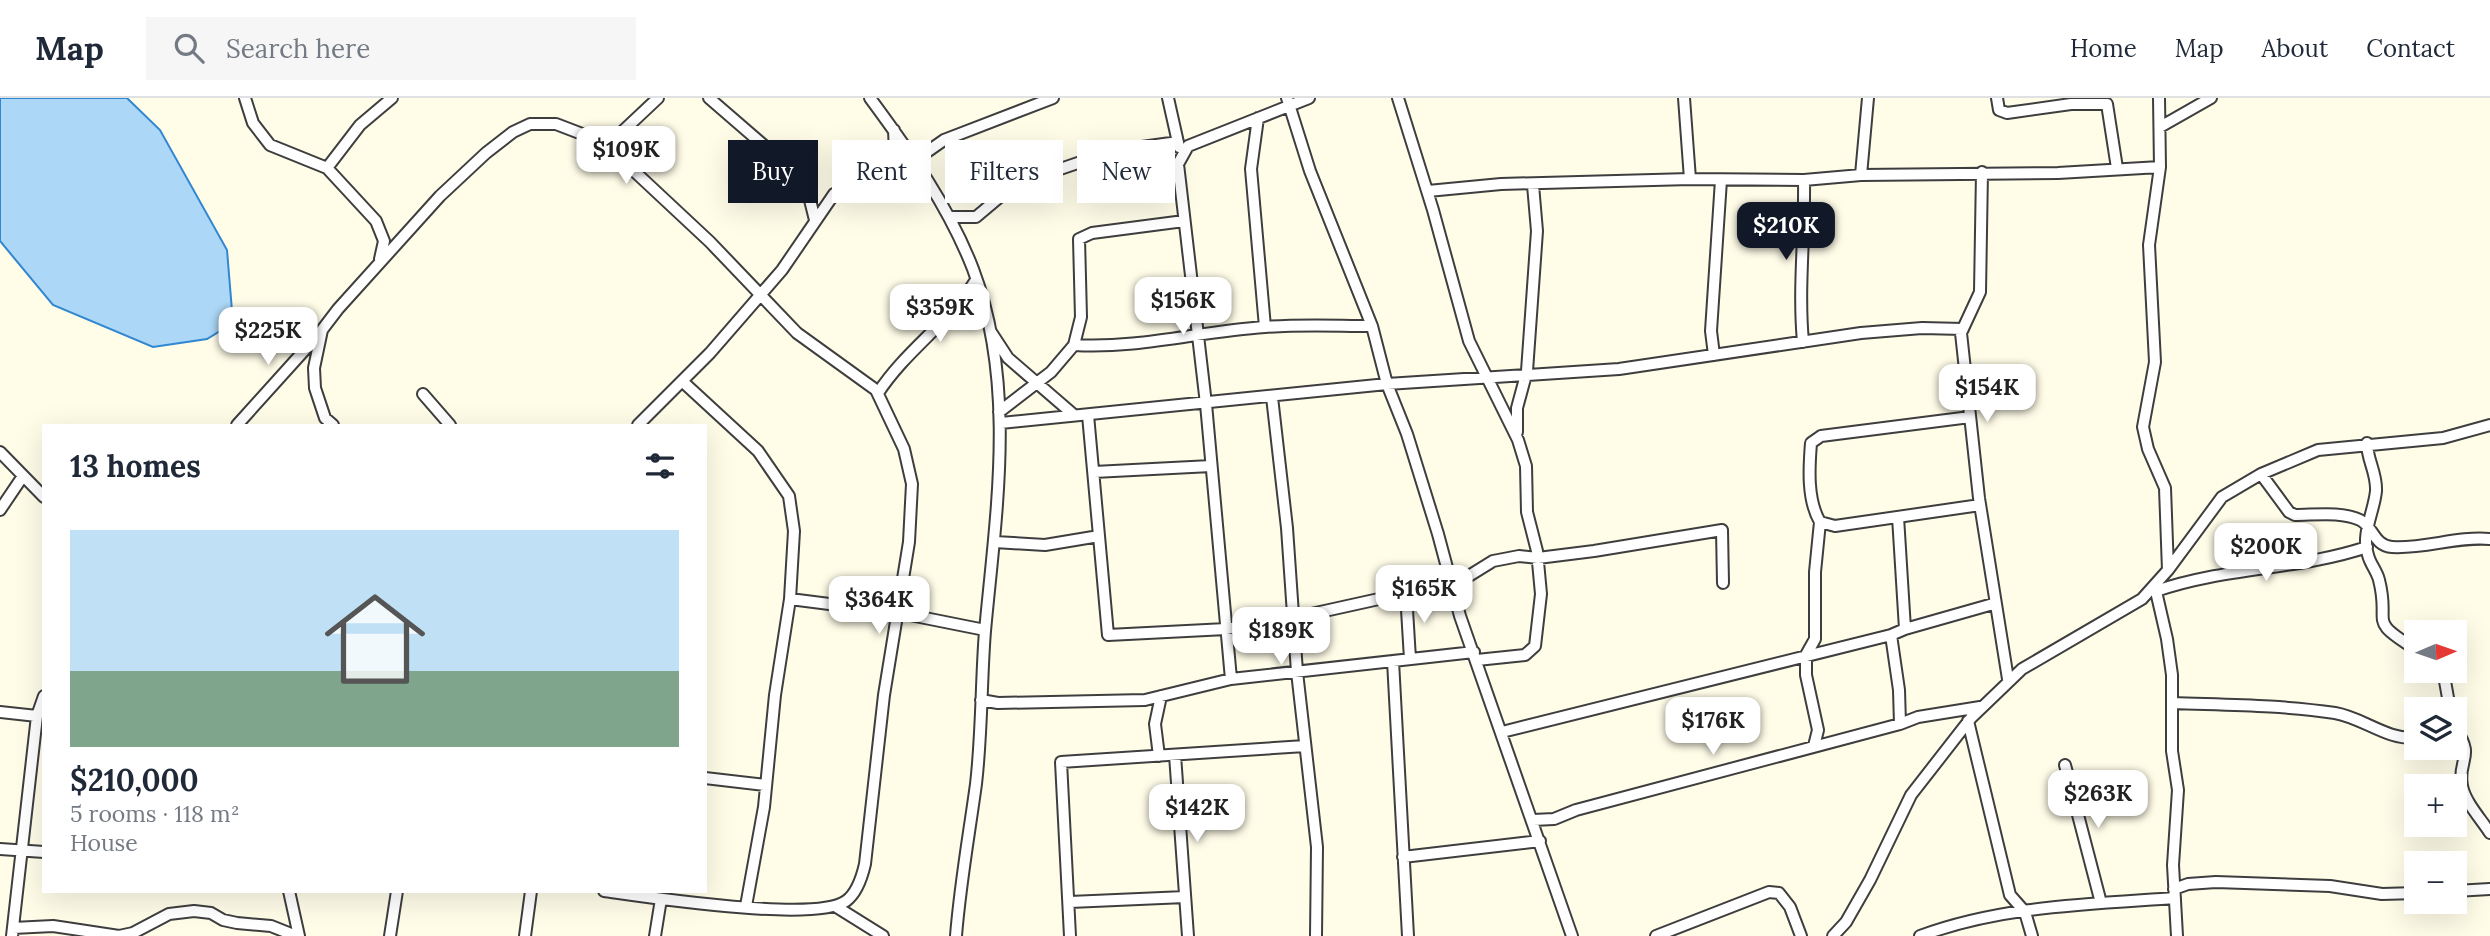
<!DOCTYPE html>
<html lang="en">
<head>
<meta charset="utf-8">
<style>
  :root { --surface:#fff; --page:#f6f6f7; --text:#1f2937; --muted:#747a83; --line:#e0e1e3; --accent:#111827 }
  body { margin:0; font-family:Lora,serif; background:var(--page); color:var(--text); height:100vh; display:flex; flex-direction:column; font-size:26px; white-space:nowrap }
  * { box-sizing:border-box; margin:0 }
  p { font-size:23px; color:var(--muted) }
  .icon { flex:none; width:38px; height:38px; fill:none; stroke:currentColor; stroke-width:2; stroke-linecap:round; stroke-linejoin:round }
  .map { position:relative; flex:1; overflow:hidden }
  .drawer { position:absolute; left:42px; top:326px; width:665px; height:469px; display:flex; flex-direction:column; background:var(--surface); border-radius:0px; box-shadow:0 7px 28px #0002 }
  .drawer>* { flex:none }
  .guide { position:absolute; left:728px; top:42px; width:665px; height:63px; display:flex; gap:14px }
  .needle { width:46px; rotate:88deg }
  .fabs { position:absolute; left:2404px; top:522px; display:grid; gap:14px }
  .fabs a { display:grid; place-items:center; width:63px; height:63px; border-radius:0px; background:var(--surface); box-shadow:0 7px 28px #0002; font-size:35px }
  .price { position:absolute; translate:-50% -60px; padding:0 16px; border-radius:14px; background:#fff; color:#222; font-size:23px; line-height:46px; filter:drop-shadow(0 2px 4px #0008) }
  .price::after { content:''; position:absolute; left:50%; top:42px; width:21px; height:16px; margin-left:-10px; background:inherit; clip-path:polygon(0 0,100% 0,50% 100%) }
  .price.current { background:var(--accent); color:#fff }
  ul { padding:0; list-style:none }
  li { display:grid; align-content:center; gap:14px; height:371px; padding:0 28px }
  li+li { border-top:2px solid var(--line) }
  li span { display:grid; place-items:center; height:217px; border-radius:0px; color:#555 }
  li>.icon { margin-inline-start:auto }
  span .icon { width:126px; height:126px; fill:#fffc; stroke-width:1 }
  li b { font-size:30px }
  h2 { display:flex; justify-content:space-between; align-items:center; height:84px; padding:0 28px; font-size:30px }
  .tag { padding:0 24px; border-radius:0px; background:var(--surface); box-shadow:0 7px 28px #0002; font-size:24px; line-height:63px }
  .tag.current { background:var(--accent); color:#fff }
  header { display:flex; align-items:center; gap:42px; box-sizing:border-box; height:98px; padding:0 35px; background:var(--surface); border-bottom:2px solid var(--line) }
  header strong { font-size:33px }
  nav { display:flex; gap:38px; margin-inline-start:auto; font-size:24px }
  .search { width:490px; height:63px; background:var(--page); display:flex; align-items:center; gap:18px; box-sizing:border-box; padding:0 24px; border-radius:0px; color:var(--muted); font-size:26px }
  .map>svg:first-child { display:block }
</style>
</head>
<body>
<header>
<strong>Map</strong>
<div class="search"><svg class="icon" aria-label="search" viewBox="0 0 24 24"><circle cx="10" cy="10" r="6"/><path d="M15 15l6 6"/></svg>Search here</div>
<nav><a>Home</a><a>Map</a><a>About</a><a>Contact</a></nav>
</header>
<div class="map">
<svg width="2490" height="838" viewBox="0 0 2490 838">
  <rect width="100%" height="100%" fill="#fffce8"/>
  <path fill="#acd7f7" stroke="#3187d0" stroke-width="2" d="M0,0H127L160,32L227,152L233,225L207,241L153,249L53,207L0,143Z"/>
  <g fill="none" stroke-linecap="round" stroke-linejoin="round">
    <defs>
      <path id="street" d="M245,0L253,25L270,47L327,70L376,123L384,143L380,161
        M709,0L790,70L807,90L815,122
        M870,0C910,54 949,109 973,171C1017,287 996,414 985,533C981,584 982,635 976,686C969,737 960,787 956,838
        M1168,0L1179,49
        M1287,0L1310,73L1372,228L1387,286L1407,336L1438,436L1460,518L1572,838
        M1398,0L1433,112L1469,243L1518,342L1526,368L1527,414L1537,453L1541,496L1535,548L1525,557L1477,562
        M1684,0L1690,81
        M1997,0L1999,12L2007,15L2071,6H2107L2117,70
        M2159,0L2160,69L2149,147L2155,264L2143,329L2148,351L2165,390L2168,472
        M1258,20L1251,71L1265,229
        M2160,29L2211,0
        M607,48L658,0
        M914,63L944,42L1053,0
        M327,70L360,27L392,0
        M1982,74L1980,194L1961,235L1979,400L2008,581
        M1861,77L1868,0
        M1428,93L1501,86L1690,81L1804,82L1861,77L2058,75L2160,69
        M951,119H976L1014,87L1069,68L1113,53L1178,44
        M991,234L1008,260L1074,317
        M1803,244C1798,189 1805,137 1804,82
        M1074,247L1081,219L1079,141L1092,135L1184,123
        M1714,257L1711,233L1721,82
        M682,283L758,353L789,398L794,433L790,501L775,597L764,709L746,808
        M878,295C906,252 949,225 976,182
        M423,296L450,327
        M1272,299L1287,430L1297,574L1317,749L1316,838
        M999,314L1051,274L1074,247C1139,251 1201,233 1265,229C1301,226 1337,228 1372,228
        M1088,317L1108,537L1226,531L1293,520L1406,495L1451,489L1493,463L1519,458L1538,460L1594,453L1722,432L1723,485
        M1970,319L1821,338L1811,345C1809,370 1807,402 1820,424L1835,428L1980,407
        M1001,325L1387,286L1619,271L1861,235L1922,230L1963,231
        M237,327L320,235
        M333,327L325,320L315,290L314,270L322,232L338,211L440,98L486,55L513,34L530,26H556L603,44L710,144L797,235L876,292L904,351L912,386L909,444L884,597L865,766C862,779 857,795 846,803C815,825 647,799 604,793
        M638,327L710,255L782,172L834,96L890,73L895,55L894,32
        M1517,334V310L1527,273L1537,133L1533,87
        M2367,345C2367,362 2377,375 2376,393C2374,414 2361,436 2368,457C2370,466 2377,473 2379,482C2391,528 2365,520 2417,552
        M0,354L44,399
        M1094,374L1211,368
        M2261,376L2289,414L2295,417C2315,417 2341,413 2360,422C2373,428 2374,448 2392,449C2425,451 2457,438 2490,441
        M0,412L23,378
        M1898,419L1905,531L1891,537L1899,592L1900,626L1918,619L1980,609
        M995,444L1045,447L1099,438
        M2155,489L2167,541L2172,577V653L2178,692L2173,767L2177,838
        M2156,493C2224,469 2299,472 2367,449
        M1406,495L1410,561
        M790,501L900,515L985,532
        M1905,531L1993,506
        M1393,563L1408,838
        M2443,572L2450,611
        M1231,581L1206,306L1178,66L1188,48L1309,0
        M981,602L998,605L1145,602L1231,581L1474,554
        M2173,605C2227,607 2281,607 2335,615C2364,620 2386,642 2417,640
        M0,614L37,618
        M1968,623L2010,797L2025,814L2032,838
        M2455,630C2476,660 2457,661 2462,688C2465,704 2481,721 2490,735
        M1502,634L1891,537
        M1814,648L1818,632L1806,577V557L1815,541V474L1820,424
        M1175,657L1188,838
        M1159,658L1155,626L1161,598
        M2065,667L2101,805
        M705,680L765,687
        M1533,722L1554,721L1576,712L1900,626
        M0,751L44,754
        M1403,759L1540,743
        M2174,791L2188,786L2216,784L2330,788L2382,796L2417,795
        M289,793L299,838
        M2455,793L2490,791
        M1070,804L1185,799
        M835,808L883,838
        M13,830L53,828L119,838L133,835L169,816L194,813L211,815L223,822L237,825L271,828L296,838
        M12,838L37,618L44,598
        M390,838L397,793
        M525,838L531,793
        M655,838L661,801
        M1070,838L1061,664L1305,648
        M1656,838L1769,794L1779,795L1790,809L1801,838
        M1833,838L1846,824L1870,782L1911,697L1971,620L2022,571L2142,501L2168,472L2222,399L2261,376L2318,352L2443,340L2490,327
        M1920,838C2000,808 2090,806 2175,800"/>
    </defs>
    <use href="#street" stroke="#3e3e3e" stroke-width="14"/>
    <use href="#street" stroke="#fff" stroke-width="10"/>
  </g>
</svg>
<div class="fabs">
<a><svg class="needle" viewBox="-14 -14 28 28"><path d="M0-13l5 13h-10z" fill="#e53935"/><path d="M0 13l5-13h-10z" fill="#747a83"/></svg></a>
<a><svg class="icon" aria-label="layers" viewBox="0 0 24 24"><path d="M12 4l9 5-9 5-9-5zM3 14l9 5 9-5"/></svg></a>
<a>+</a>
<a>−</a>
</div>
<b class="price" style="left:626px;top:88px">$109K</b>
<b class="price current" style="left:1786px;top:164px">$210K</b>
<b class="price" style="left:1183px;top:239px">$156K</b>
<b class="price" style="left:940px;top:246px">$359K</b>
<b class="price" style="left:268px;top:269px">$225K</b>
<b class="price" style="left:1987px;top:326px">$154K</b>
<b class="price" style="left:2266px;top:485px">$200K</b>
<b class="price" style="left:1424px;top:527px">$165K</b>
<b class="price" style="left:879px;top:538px">$364K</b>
<b class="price" style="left:1281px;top:569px">$189K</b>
<b class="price" style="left:1713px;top:659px">$176K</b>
<b class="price" style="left:2098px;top:732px">$263K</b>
<b class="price" style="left:1197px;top:746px">$142K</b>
<div class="guide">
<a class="tag current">Buy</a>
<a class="tag">Rent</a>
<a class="tag">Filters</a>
<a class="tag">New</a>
</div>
<section class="drawer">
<h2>13 homes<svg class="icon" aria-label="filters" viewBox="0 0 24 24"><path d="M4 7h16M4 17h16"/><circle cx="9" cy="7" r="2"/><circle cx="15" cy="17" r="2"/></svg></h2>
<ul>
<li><span style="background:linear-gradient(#bfe0f5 65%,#7fa58c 0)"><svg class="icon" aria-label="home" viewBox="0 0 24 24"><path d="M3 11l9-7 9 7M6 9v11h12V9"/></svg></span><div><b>$210,000</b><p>5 rooms · 118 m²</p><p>House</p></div></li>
</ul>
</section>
</div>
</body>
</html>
